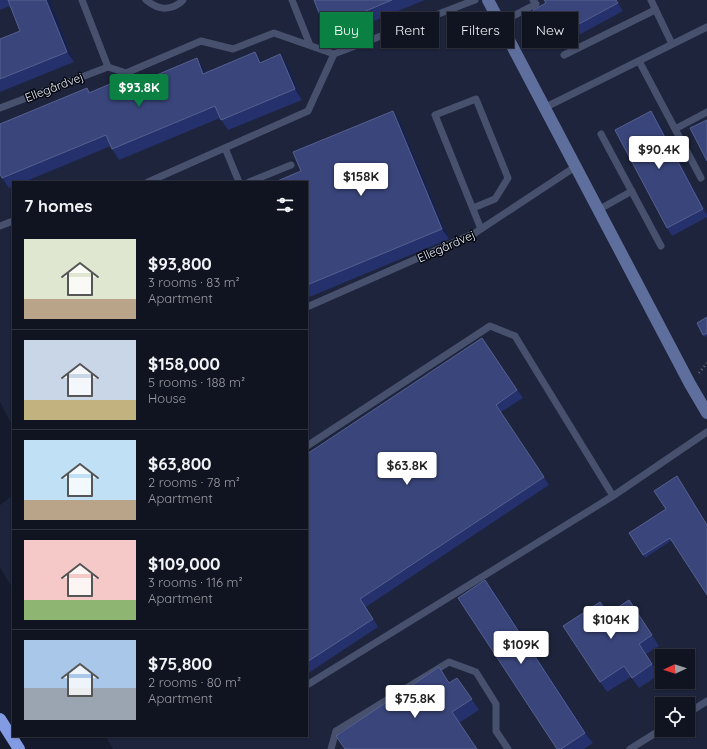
<!DOCTYPE html>
<html lang="en">
<head>
<meta charset="utf-8">
<style>
  :root { --surface:#101421; --page:#191d2a; --text:#f1f3f6; --muted:#9c9ea5; --line:#30333f; --accent:#0b8043 }
  body { margin:0; font-family:Quicksand,sans-serif; background:var(--page); color:var(--text); height:100vh; display:flex; flex-direction:column; font-size:15px; white-space:nowrap }
  * { box-sizing:border-box; margin:0 }
  p { font-size:13px; color:var(--muted) }
  .icon { flex:none; width:22px; height:22px; fill:none; stroke:currentColor; stroke-width:2; stroke-linecap:round; stroke-linejoin:round }
  .map { position:relative; flex:1; overflow:hidden }
  .side { position:absolute; left:12px; top:181px; width:296px; height:556px; display:flex; flex-direction:column; background:var(--surface); border-radius:0px; box-shadow:0 1px 3px #0004,0 0 0 1px var(--line) }
  .side>* { flex:none }
  .top-card { position:absolute; left:320px; top:12px; width:327px; height:36px; display:flex; gap:8px }
  .needle { width:26px; rotate:266deg }
  .tools { position:absolute; left:655px; top:649px; display:grid; gap:8px }
  .tools a { display:grid; place-items:center; width:40px; height:40px; border-radius:0px; background:var(--surface); box-shadow:0 1px 3px #0004,0 0 0 1px var(--line); font-size:20px }
  .price { position:absolute; translate:-50% -34px; padding:0 9px; border-radius:4px; background:#fff; color:#222; font-size:13px; line-height:26px; filter:drop-shadow(0 1px 2px #0008) }
  .price::after { content:''; position:absolute; left:50%; top:24px; width:12px; height:9px; margin-left:-6px; background:inherit; clip-path:polygon(0 0,100% 0,50% 100%) }
  .price.current { background:var(--accent); color:#fff }
  ul { padding:0; list-style:none }
  li { display:flex; align-items:center; gap:12px; height:100px; padding:0 12px }
  li+li { border-top:1px solid var(--line) }
  li span { display:grid; place-items:center; flex:none; width:112px; height:80px; border-radius:0px; color:#555 }
  li>.icon { margin-inline-start:auto }
  span .icon { width:48px; height:48px; fill:#fffc; stroke-width:1 }
  li b { font-size:17px }
  h2 { display:flex; justify-content:space-between; align-items:center; height:48px; padding:0 12px; font-size:17px }
  .pill { padding:0 14px; border-radius:0px; background:var(--surface); box-shadow:0 1px 3px #0004,0 0 0 1px var(--line); font-size:14px; line-height:36px }
  .pill.current { background:var(--accent); color:#fff }
  .map>svg:first-child { display:block }
</style>
</head>
<body>
<div class="map">
<svg width="707" height="749" viewBox="0 0 707 749">
  <rect width="100%" height="100%" fill="#151b2c"/>
  <path fill="#1d243b" fill-rule="evenodd" d="M0,0H707V749H113L105,736H307V182H13V427L0,402ZM662,656H688V682H662ZM662,704H688V730H662Z
    M13,495V589L0,568V505Z"/>
  <g fill="none" stroke-linecap="round" stroke-linejoin="round">
    <path stroke="#6b707f" stroke-width="2.5" stroke-dasharray="1 3" stroke-linecap="butt" d="M699,373L707,363"/>
    <path stroke="#47516e" stroke-width="7" d="M82,0L108,67
      M146,0C150,3 154,6 158,7C166,10 177,7 183,0
      M292,0L310,45
      M651,0L672,44
      M500,23L536,4L533,0
      M564,55L655,10
      M639,61L701,178
      M0,108L108,67L126,73L201,41L233,49L274,33L334,54L475,0
      M544,108L707,27
      M675,129L707,112
      M601,134L661,246
      M225,148L239,182
      M148,182L308,111L334,54
      M249,182L291,165
      M473,208L495,199L508,178L476,99L435,115L481,229
      M598,210L632,191
      M0,226L13,221
      M307,307L475,233L575,167
      M307,446L490,326L515,336L613,496
      M307,685L613,496L707,432
      M688,713L707,701
      M331,749L336,731L449,662L476,672L496,704V731L508,749
      M630,749L662,729"/>
    <path stroke="#5f6f9d" stroke-width="12" d="M488,0L690,384L707,413"/>
    <path stroke="#829be3" stroke-width="12" d="M0,719L19,749"/>
  </g>
  <path fill="#25316c" d="M0,0H50L74,62L0,92V39L20,31L10,6L0,10Z
    M314,0H425L332,38L325,28Z
    M544,0H617L623,11L555,48L549,40L546,3Z
    M255,52L262,62L280,54L288,65L302,100L228,130L220,118L119,160L112,149L111,146L24,182H13V187L9,188L0,175V124L87,88L91,92L124,78L130,87L204,69L206,72Z
    M657,119L707,214V217L672,236L667,228Z
    M400,121L449,239L307,298V182L301,171Z
    M707,317V336L705,337L703,335Z
    M482,338L523,398L501,412L549,485L366,607L378,627L307,674V454Z
    M677,476L704,519L645,558L629,533L666,509Z
    M493,590L593,743L584,749H557Z
    M629,600L659,646L646,654L660,674L639,688L631,677L607,692L600,682L608,614Z
    M457,678L479,710L459,723L477,749H345Z"/>
  <path fill="#16204c" d="M46,0H50L74,62L67,52Z
    M616,0H617L623,11L618,3Z
    M255,52L262,62L260,63Z
    M280,54L288,65L302,100L295,89Z
    M197,58L204,69L211,84L203,74Z
    M124,78L131,89L128,87Z
    M393,111L400,121L449,239L442,229Z
    M651,111L657,119L707,215L703,209Z
    M485,580L493,590L593,743L585,733Z
    M639,644L660,674L652,664Z"/>
  <path fill="#3a467b" stroke="#55608f" d="M8,0H46L67,52L0,79V39L20,31Z
    M314,0H392L325,28Z
    M544,0H616L618,3L549,40L533,10L546,3Z
    M255,52L260,63L280,54L295,89L221,120L215,106L112,149L106,135L2,178L0,174V124L87,88L89,93L124,78L128,87L197,58L203,74Z
    M393,111L442,229L307,285V182H275L301,171L293,152Z
    M651,111L703,209L667,228L615,130Z
    M707,120V161L690,128Z
    M707,317V333L703,335L697,323Z
    M482,338L517,390L496,405L544,477L360,599L373,619L307,662V454Z
    M677,476L702,517L707,525V595L670,538L643,555L629,533L666,509L654,491Z
    M485,580L585,733L561,749H557L458,598Z
    M629,600L652,635L639,644L652,664L632,678L624,666L600,682L563,626L600,602L608,614Z
    M439,667L449,683L457,678L472,699L452,712L477,749H345L336,736Z"/>
  <g text-anchor="middle" dominant-baseline="central" stroke-width="3" stroke-linejoin="round" paint-order="stroke">
    <g font-size="12" fill="#e9eefa" stroke="#04060d">
      <text transform="translate(54 87) rotate(-21)">Ellegårdvej</text>
      <text transform="translate(446 246) rotate(-24)">Ellegårdvej</text>
    </g>
  </g>
</svg>
<div class="tools">
<a><svg class="needle" viewBox="-14 -14 28 28"><path d="M0-13l5 13h-10z" fill="#e53935"/><path d="M0 13l5-13h-10z" fill="#9c9ea5"/></svg></a>
<a><svg class="icon" aria-label="locate" viewBox="0 0 24 24"><circle cx="12" cy="12" r="6"/><path d="M12 2v4M12 18v4M2 12h4M18 12h4"/></svg></a>
</div>
<b class="price current" style="left:139px;top:108px">$93.8K</b>
<b class="price" style="left:659px;top:170px">$90.4K</b>
<b class="price" style="left:361px;top:197px">$158K</b>
<b class="price" style="left:407px;top:486px">$63.8K</b>
<b class="price" style="left:611px;top:640px">$104K</b>
<b class="price" style="left:521px;top:665px">$109K</b>
<b class="price" style="left:415px;top:719px">$75.8K</b>
<div class="top-card">
<a class="pill current">Buy</a>
<a class="pill">Rent</a>
<a class="pill">Filters</a>
<a class="pill">New</a>
</div>
<section class="side">
<h2>7 homes<svg class="icon" aria-label="filters" viewBox="0 0 24 24"><path d="M4 7h16M4 17h16"/><circle cx="9" cy="7" r="2"/><circle cx="15" cy="17" r="2"/></svg></h2>
<ul>
<li><span style="background:linear-gradient(#dfe7d0 75%,#b9a48a 0)"><svg class="icon" aria-label="home" viewBox="0 0 24 24"><path d="M3 11l9-7 9 7M6 9v11h12V9"/></svg></span><div><b>$93,800</b><p>3 rooms · 83 m²</p><p>Apartment</p></div></li>
<li><span style="background:linear-gradient(#c9d6e8 75%,#c2b280 0)"><svg class="icon" aria-label="home" viewBox="0 0 24 24"><path d="M3 11l9-7 9 7M6 9v11h12V9"/></svg></span><div><b>$158,000</b><p>5 rooms · 188 m²</p><p>House</p></div></li>
<li><span style="background:linear-gradient(#bfe0f5 75%,#b9a48a 0)"><svg class="icon" aria-label="home" viewBox="0 0 24 24"><path d="M3 11l9-7 9 7M6 9v11h12V9"/></svg></span><div><b>$63,800</b><p>2 rooms · 78 m²</p><p>Apartment</p></div></li>
<li><span style="background:linear-gradient(#f6c9c9 75%,#8fb573 0)"><svg class="icon" aria-label="home" viewBox="0 0 24 24"><path d="M3 11l9-7 9 7M6 9v11h12V9"/></svg></span><div><b>$109,000</b><p>3 rooms · 116 m²</p><p>Apartment</p></div></li>
<li><span style="background:linear-gradient(#a9c7e8 60%,#9aa5b1 0)"><svg class="icon" aria-label="home" viewBox="0 0 24 24"><path d="M3 11l9-7 9 7M6 9v11h12V9"/></svg></span><div><b>$75,800</b><p>2 rooms · 80 m²</p><p>Apartment</p></div></li>
</ul>
</section>
</div>
</body>
</html>
